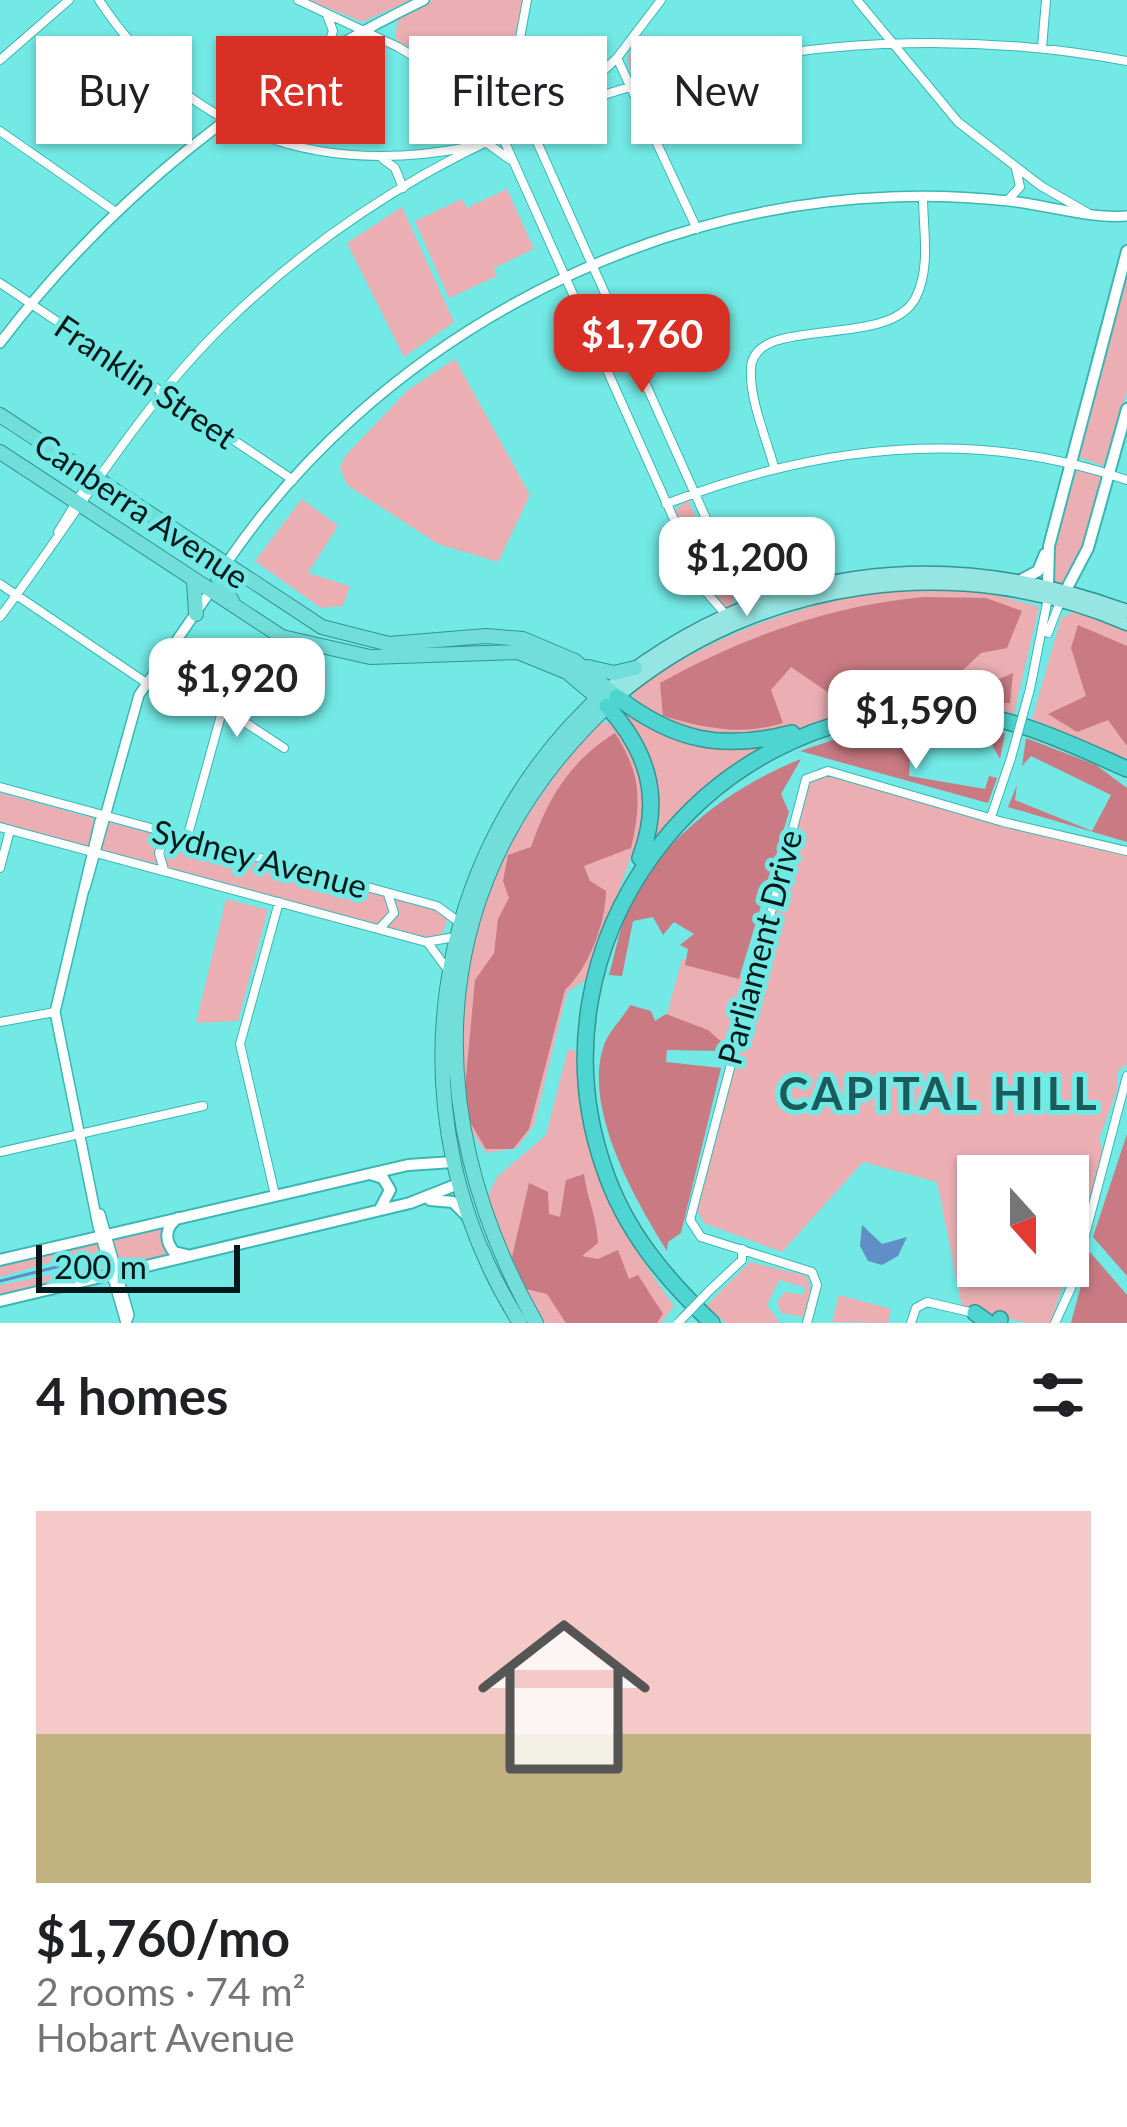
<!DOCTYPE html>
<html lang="en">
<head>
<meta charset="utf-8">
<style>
  :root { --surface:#fff; --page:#f6f6f6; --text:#202124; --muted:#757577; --accent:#d93025 }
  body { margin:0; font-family:Lato,sans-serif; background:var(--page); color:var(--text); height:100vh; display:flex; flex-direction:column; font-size:45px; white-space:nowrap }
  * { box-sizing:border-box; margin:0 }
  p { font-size:39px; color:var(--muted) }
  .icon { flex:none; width:66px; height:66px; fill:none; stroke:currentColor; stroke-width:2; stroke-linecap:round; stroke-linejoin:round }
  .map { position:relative; height:1323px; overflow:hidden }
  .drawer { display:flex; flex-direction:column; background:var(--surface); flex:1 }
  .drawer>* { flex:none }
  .hud { position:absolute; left:36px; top:36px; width:1056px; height:108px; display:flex; gap:24px }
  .needle { width:78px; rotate:159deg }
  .tools { position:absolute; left:957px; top:1155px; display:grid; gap:24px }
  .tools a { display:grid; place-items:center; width:132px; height:132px; border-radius:0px; background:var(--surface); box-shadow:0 3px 9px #0004; font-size:60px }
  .scale { position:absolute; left:36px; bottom:30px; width:204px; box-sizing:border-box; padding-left:12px; border:6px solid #011a19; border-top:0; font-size:33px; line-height:42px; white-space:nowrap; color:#011a19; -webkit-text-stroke:9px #72e9e5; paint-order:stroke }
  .price { position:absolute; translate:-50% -102px; padding:0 27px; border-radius:24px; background:#fff; color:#222; font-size:39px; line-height:78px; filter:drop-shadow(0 3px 6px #0008) }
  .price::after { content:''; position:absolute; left:50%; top:72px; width:36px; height:27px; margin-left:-18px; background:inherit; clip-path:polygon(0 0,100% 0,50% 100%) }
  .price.current { background:var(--accent); color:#fff }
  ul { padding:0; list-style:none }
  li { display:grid; align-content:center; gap:24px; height:636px; padding:0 36px }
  li span { display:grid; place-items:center; height:372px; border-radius:0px; color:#555 }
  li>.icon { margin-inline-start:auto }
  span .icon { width:216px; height:216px; fill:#fffc; stroke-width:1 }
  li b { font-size:51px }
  h2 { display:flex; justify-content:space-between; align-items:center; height:144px; padding:0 36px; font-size:51px }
  .tag { padding:0 42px; border-radius:0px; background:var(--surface); box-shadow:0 3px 9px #0004; font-size:42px; line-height:108px }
  .tag.current { background:var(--accent); color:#fff }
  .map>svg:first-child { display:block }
</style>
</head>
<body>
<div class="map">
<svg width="1127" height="1323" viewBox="0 0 1127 1323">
  <rect width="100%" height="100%" fill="#72e9e5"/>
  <path fill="#eaaeb3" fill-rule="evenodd" d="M309,0H411L362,22Z
    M433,0H523L502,90L484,93L395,39L398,17Z
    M642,38L659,56L662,73L643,77L630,69L628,57Z
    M507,189L534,249L494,268L497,276L449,298L415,221L462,199L467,208Z
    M402,207L454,322L404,357L347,243Z
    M1127,270V392L1103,466L1077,456Z
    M455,359L530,495L498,562L438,544L347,485L340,468L345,456L408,390Z
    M1077,470L1100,476L1102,482L1082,553L1063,585L1053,581L1052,551Z
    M302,499L338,526L308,573L350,586L343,606L321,608L255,561Z
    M688,500L734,593L733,607L724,611L715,602L674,511Z
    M912,588L979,590L1039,607L1014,714L950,705L896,706L761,737H695L633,701L634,690C721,630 807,600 912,588Z
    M1074,612L1127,631V759L1032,719L1061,618Z
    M622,709L664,734L778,739L711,785L651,846L656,807L619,712Z
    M599,722L616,724L645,780L646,815L587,979L567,992L534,1125L517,1148L487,1153C459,1121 461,1089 462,1048C464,911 511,823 599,722Z
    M820,770L1127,852V1064L1117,1072V1090L1099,1139L1103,1152L1082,1227L1073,1223L1077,1238L1051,1323H1027L962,1306L937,1182L863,1162L782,1252L704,1223L694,1204L803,786ZM978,1176H1068V1266H978Z
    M0,793L439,911L448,917L441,938H429L0,823Z
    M226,899L268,910L238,1021L196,1023Z
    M682,959L744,977L726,1042L664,1025Z
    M568,1049L576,1051C588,1167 606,1210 674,1306L661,1323H545L499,1243L486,1199L497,1177L546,1135Z
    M167,1226L174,1254L121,1267L113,1239Z
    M97,1243L104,1271L0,1297V1285L90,1267L94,1260L87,1252L0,1277V1264Z
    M750,1262L807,1276L811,1292L804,1317L781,1313L777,1302L785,1292L803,1295L805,1287L779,1280L767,1305L780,1323H726L706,1306Z
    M839,1295L891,1309L888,1323L832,1322Z"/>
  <path fill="#c97a83" d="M923,597L986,598L1022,611L1007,648L981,653L963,670L985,685L1013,673L1010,703H959L911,693L851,708L791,667L771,690L783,723C739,736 705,728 663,716L660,683C744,637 829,606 923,597Z
    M1078,625L1127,646V746L1108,720L1077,732L1048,714L1086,696L1071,648Z
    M939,723L1005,733L1000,759L992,745L930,736L911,743L909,776L985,789L989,776L997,778L988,803L800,751L878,725Z
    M615,733C641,773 642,802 631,848L584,866L590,881L606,891C606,923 588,969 565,990L529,1129L513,1149H486L463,1110L475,980L494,953L498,919L509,898L503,881L508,855L531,847C548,798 570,761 615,733Z
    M1026,738L1096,765L1127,788V842L1008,807L1017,785L1015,800L1092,831L1111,795L1031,756L1022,766Z
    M801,759L781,794L789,812L739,979L685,965L688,949L680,945L694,934L674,922L663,935L653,917L633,921L622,976L609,975C615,954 619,931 627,911C658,840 732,786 801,759Z
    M630,1005L651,1011L655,1021L666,1014L708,1030L724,1044L717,1051L667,1050L666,1062L721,1068L681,1233L668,1242L667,1251C635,1200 582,1107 604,1045C609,1031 623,1018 630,1005Z
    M1127,1134V1276L1093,1237Z
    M584,1174C587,1199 597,1217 598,1243L582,1256L598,1259L618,1250L629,1279L638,1275L663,1314L657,1323H566L547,1294L526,1289L512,1257L529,1183L548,1192L549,1214L560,1217L566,1180Z
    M1090,1252L1127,1295V1323H1071Z"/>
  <path fill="#5f8fc6" d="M862,1225L882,1244L907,1237L898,1256L882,1265L868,1261L860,1246Z"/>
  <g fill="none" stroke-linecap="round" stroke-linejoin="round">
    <path stroke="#5f8fc6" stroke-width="3" d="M0,1281L93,1258"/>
    <defs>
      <path id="minor" d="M99,0C187,133 316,177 469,147
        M298,0L398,47L475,93L501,100
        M857,0L958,122L1041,186L1088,213
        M1042,48L1046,0
        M326,52L333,31L327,15
        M617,58L697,229
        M0,60L69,0
        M513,78L518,102L548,116L538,142
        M476,94L500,137
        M261,98L258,120L269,139
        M502,100L513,76L527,0
        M573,106L577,95L617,58L661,0
        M529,124L735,583L746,596L763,597
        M0,131L116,212
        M502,136L707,593L727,616
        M383,159L395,168L403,188
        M509,159L487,143L493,107L503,99L516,101L527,125
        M1007,201L1020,187L1016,169
        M0,283L293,480
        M774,467C766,437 749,399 751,368C754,313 890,351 916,297C931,267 923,229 923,197
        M666,504C816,446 972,426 1127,480
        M58,532L94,473
        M0,584L145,682
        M0,617C76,517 136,410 227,322C465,91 804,1 1127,61
        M1048,633L1060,602
        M178,676L223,708L187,838
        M1030,689L1048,598
        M223,708L284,748
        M0,787L437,906L459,922
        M991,817L1011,758
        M0,827L426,942L455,937
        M0,868L10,830
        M164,870L159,853L164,840L176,835
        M379,929L394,913L388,894
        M428,943L447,969
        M0,1022L55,1012
        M0,1152L203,1106
        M275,1195L240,1044L279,902
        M709,1291L742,1260V1249
        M807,1323L817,1285L812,1272L701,1237L690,1220L806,779L828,771L1003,822L1127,851
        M911,1323L916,1308L927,1302L974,1313
        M1055,1323L1071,1288L1127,1076"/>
      <path id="tertiary" d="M0,343C111,197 258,80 424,0
        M226,564C372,348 630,206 891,197C930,195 971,197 1009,201C1048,205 1088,219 1127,216
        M100,821L55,1012L98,1226L126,1323
        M85,888L139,695L212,589
        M100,1214L129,1315L126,1323"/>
      <path id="secondary" d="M1023,579L1038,571L1045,554
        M1048,585L1049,546L1127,251
        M1066,590L1088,548L1127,409
        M373,1175L383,1178L390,1190L380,1209
        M430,1200L453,1202L468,1217
        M178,1218C165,1227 164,1240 174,1252L187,1255
        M0,1260L408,1165L453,1162
        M0,1301L410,1203L458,1184"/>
      <path id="primary" d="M608,689C762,564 943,543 1127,611
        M617,697C758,578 959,551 1127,624"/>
      <path id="trunk" d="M0,415L322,627L389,644L486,636L523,639L575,661L617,697C425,870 413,1106 536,1323
        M0,452L282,637L370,657L518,652L567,672L603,702
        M218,578L232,601
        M194,582L196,614
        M588,667L614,673L635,668
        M520,1323C390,1118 426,850 608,689"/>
      <path id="motorway" d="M617,697C674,741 722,751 792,733
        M607,706C648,751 663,799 640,858
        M975,1313L989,1323
        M712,1323C665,1278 625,1231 604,1168C526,944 702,707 938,711C1008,713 1064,741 1127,769
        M999,1323L1000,1319"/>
    </defs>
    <use href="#minor" stroke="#39b7b4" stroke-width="10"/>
    <use href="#tertiary" stroke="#39b7b4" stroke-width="12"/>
    <use href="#secondary" stroke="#39b7b4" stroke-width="14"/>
    <use href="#primary" stroke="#349491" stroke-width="15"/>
    <use href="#trunk" stroke="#349491" stroke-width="16"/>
    <use href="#motorway" stroke="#349491" stroke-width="18"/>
    <use href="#minor" stroke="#fff" stroke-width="8"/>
    <use href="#tertiary" stroke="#fff" stroke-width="9"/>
    <use href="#secondary" stroke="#fff" stroke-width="10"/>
    <use href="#primary" stroke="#95e6e3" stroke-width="12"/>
    <use href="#trunk" stroke="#72deda" stroke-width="14"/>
    <use href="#motorway" stroke="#4fd5d1" stroke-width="15"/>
    <defs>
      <path id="minor-bridge" d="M1011,758L1030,689
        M678,1323L709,1291"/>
    </defs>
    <use href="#minor-bridge" stroke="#39b7b4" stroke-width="10" stroke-linecap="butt"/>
    <use href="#minor-bridge" stroke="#fff" stroke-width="8"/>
  </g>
  <g text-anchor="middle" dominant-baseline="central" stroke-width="10" stroke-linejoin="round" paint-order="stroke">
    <g font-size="33" fill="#011a19" stroke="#72e9e5">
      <text transform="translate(146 381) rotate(34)">Franklin Street</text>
      <text transform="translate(142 510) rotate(34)">Canberra Avenue</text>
      <text transform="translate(260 858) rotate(15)">Sydney Avenue</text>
      <text transform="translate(759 947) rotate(-75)">Parliament Drive</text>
    </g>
    <g font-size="45" font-weight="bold" letter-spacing="3" fill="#1a5c5b" stroke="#72e9e5">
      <text x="939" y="1093">CAPITAL HILL</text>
    </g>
  </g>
</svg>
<div class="tools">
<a><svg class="needle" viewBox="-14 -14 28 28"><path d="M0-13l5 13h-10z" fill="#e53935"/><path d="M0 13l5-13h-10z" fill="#757577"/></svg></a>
</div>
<div class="scale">200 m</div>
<b class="price current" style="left:642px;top:396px">$1,760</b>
<b class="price" style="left:747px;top:619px">$1,200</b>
<b class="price" style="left:237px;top:740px">$1,920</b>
<b class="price" style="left:916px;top:772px">$1,590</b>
<div class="hud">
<a class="tag">Buy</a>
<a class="tag current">Rent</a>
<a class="tag">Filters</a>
<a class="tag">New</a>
</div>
</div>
<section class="drawer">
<h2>4 homes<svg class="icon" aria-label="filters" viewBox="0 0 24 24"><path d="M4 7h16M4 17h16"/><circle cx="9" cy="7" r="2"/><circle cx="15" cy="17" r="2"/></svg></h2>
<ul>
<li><span style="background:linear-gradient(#f6c9c9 60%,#c2b280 0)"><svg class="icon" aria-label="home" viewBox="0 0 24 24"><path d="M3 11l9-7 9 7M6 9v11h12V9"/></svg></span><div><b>$1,760/mo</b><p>2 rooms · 74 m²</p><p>Hobart Avenue</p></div></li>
</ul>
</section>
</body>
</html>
